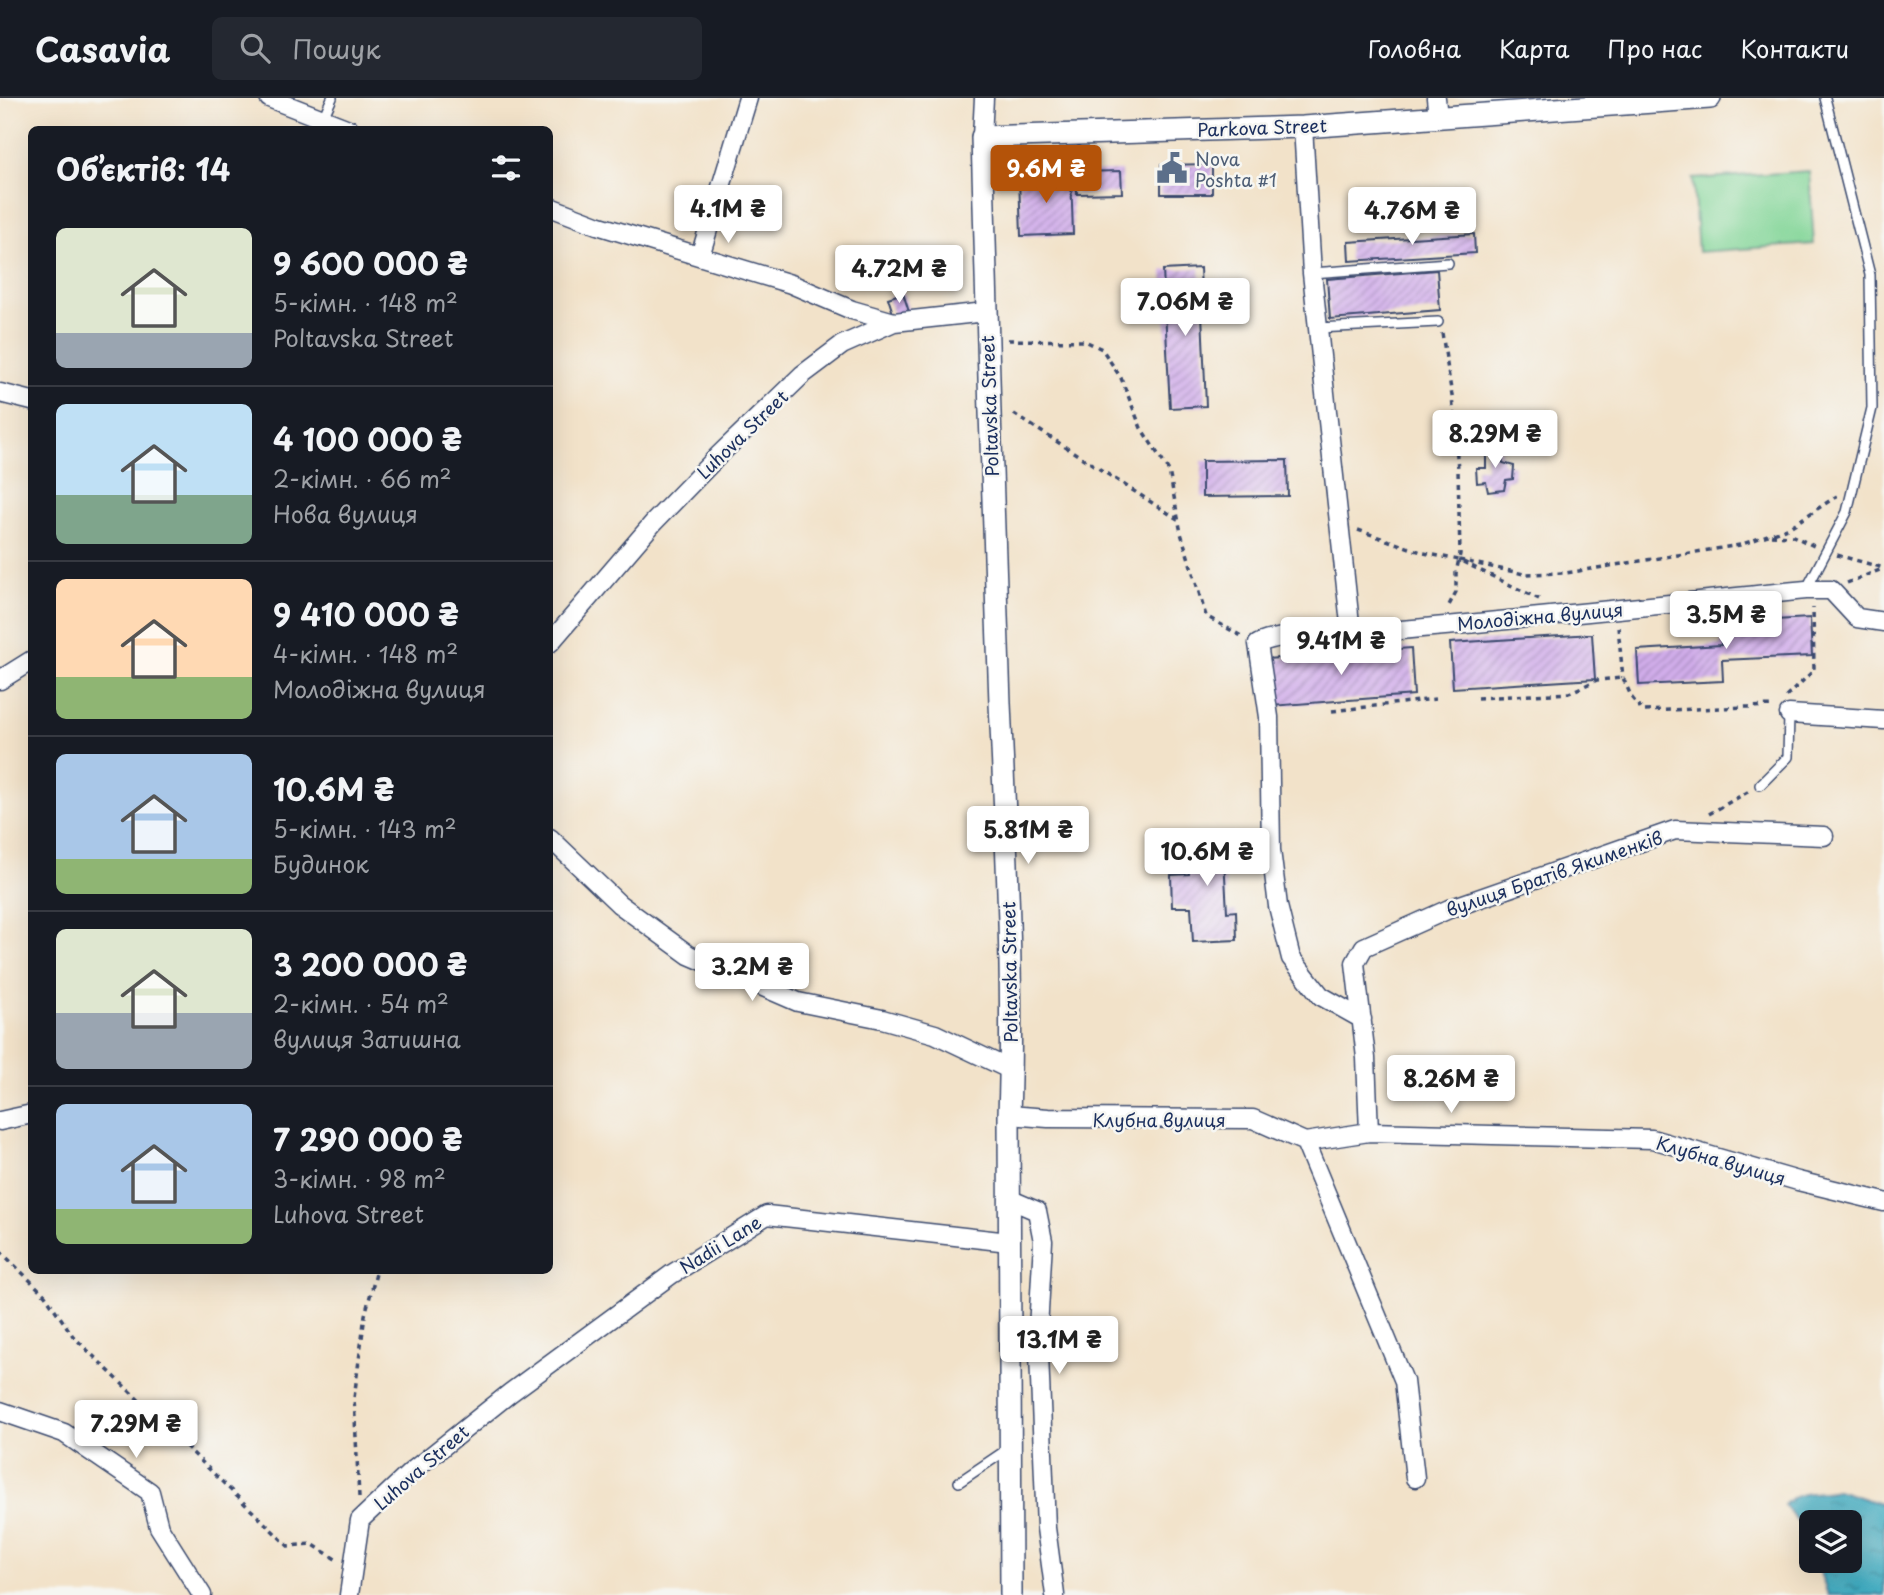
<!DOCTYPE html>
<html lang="uk">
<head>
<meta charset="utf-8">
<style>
  :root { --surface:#171b24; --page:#242831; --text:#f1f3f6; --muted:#9ea1a6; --line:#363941; --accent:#b45309 }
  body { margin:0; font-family:"Playpen Sans",sans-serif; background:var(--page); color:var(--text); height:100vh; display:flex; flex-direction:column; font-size:26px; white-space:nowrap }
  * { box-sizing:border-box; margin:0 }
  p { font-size:23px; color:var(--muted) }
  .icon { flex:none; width:38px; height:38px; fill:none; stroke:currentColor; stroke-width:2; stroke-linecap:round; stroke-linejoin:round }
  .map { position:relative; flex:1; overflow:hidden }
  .sheet { position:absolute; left:28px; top:28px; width:525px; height:1148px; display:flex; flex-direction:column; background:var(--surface); border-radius:10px; box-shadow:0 7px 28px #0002 }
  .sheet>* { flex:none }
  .buttons { position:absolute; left:1799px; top:1412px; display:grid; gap:14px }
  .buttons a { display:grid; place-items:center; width:63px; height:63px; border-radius:10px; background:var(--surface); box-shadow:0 7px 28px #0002; font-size:35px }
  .price { position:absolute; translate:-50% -60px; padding:0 16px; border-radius:7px; background:#fff; color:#222; font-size:23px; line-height:46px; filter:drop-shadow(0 2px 4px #0008) }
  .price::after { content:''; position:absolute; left:50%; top:42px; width:21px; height:16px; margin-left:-10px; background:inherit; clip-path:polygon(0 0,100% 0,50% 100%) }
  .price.selected { background:var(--accent); color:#fff }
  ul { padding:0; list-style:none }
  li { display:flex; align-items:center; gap:21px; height:175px; padding:0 28px }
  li+li { border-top:2px solid var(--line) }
  li span { display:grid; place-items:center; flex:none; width:196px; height:140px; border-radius:10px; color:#555 }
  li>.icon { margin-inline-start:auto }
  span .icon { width:84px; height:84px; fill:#fffc; stroke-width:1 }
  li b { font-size:30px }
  h2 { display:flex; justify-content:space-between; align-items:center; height:84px; padding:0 28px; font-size:30px }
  header { display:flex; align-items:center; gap:42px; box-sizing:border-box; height:98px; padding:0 35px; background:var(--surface); border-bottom:2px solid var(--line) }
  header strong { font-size:33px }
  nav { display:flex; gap:38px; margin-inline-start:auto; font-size:24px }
  .search { width:490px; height:63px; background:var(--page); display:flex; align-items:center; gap:18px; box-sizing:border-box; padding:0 24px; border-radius:10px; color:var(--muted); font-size:26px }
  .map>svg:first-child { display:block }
</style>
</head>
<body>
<header>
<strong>Casavia</strong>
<div class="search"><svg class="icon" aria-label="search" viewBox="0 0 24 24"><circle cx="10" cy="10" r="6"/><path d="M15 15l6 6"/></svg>Пошук</div>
<nav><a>Головна</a><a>Карта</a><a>Про нас</a><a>Контакти</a></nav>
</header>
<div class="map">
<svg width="1884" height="1497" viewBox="0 0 1884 1497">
  <defs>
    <pattern id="water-ripples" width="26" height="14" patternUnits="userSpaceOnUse" patternTransform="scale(1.75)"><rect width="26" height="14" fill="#3faabf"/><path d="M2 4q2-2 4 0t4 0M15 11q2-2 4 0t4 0" fill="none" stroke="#348b9e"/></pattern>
    <pattern id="building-hatch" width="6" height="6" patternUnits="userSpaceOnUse" patternTransform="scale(1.75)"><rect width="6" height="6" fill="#d1adea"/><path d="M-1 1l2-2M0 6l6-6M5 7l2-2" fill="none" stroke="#a98dc1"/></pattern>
  </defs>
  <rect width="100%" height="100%" fill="#f6f6f2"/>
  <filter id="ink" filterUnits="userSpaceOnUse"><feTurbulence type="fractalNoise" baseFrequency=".0143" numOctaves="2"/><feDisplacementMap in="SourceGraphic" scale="14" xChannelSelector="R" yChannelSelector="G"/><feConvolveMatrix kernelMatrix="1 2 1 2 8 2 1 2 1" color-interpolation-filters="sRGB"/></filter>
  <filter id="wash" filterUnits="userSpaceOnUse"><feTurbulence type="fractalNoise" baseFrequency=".00686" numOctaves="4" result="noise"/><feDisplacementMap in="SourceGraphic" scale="28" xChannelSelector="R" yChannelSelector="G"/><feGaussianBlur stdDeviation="1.57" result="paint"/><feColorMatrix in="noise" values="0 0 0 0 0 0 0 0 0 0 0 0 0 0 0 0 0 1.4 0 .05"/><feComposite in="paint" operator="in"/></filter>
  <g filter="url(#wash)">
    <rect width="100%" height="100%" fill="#f2e2c9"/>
    <path fill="#83d698" stroke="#4f827b" stroke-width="2" d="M1809,73L1814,146L1698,154L1693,81Z"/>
    <path fill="url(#water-ripples)" stroke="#2d6c8e" stroke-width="2" d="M1837,1392L1884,1407V1497H1828L1816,1463H1850V1424H1811V1452L1800,1426L1784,1407C1798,1391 1818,1397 1837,1392Z"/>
    <g id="blocks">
      <path fill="url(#building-hatch)" d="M1212,66V96H1161V67Z
        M1121,73L1122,95L1077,96L1076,74Z
        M1071,77L1073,136L1021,138L1019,79Z
        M1474,136L1475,155L1349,163L1348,144Z
        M1200,170L1206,308L1170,310L1163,172Z
        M1437,172L1440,212L1330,221L1327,181Z
        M903,195L909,214L894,218L888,200Z
        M1499,346L1503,365L1514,368L1513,381L1506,382L1504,392L1488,394L1486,384L1477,385L1476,370H1486V347Z
        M1287,362L1288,398L1202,399V363Z
        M1810,520L1812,558L1722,562L1723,583L1639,587L1637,552L1721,547L1720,525Z
        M1592,536L1595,581L1453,590L1450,545Z
        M1411,550L1414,597L1271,608L1267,561Z
        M1232,735L1233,760H1224L1227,814L1236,813L1237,842L1193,844L1191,809H1172L1171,777L1189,776L1187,738Z"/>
    </g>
  </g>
  <g filter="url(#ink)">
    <use href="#blocks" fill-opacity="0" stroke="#3b4a6e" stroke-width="2"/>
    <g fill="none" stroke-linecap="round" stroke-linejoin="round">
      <defs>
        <path id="service" d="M323,20L332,0
          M1312,175L1448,165
          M1318,230L1438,224
          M1806,492L1847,414L1872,310L1870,177L1825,0
          M1760,687L1788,659L1789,616
          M959,1384L1008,1351"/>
        <path id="minor" d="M269,0L351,32
          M1436,0L1438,19
          M1303,29L1312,175L1351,535
          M982,39L984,0
          M550,109L597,127L791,186L852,212L894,224
          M700,158L748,0
          M0,295L32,303
          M550,545L654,424L719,357L802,277L842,247L894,224L986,214
          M0,582L32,562
          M1789,616L1884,622
          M550,740L619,806L689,857L798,904L882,921L935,936L1011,972
          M1362,921L1321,898L1291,860L1278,808L1271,752L1269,619L1258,546C1281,533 1358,535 1389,533C1528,521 1667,506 1806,492H1831L1857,520L1884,524
          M1009,1017L1048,1020L1253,1021L1305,1044L1369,1034L1652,1041L1798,1083L1884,1104
          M0,1023L32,1016
          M1369,1034L1366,960L1355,865L1364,849L1449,811L1675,732L1824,738
          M1305,1044L1404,1283L1415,1380
          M1009,1101L1037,1113L1043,1143L1038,1231L1046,1430L1055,1497
          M0,1313L64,1335L150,1394L159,1429L202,1497
          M349,1497L360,1422L411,1374L510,1295L672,1176L767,1117L1009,1144"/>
        <path id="tertiary" d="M1011,1497L1009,1017C1014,880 1006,742 1000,605C993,416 987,228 982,39L1303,29L1710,0"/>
      </defs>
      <use href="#service" stroke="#3b4a6e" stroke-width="12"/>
      <use href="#minor" stroke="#3b4a6e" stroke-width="21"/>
      <use href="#tertiary" stroke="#3b4a6e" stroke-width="24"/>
      <path stroke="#3b4a6e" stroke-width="3.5" stroke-dasharray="5 5" stroke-linecap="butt" d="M1442,235L1452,298L1458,371L1460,456L1456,475V494L1447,511
        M1008,242L1085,243L1102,251L1121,280L1141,330L1169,373L1181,435L1206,518L1243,539
        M1014,316L1179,422
        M1358,432L1424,455L1459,462L1539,501
        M1771,437L1793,438L1814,448
        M1837,457L1884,470
        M1459,462L1524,476L1566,475L1740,447L1790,429L1837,398
        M1847,485L1882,471
        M1618,529L1623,580
        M1786,599L1814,572L1813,510
        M1477,600L1569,595L1597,582L1623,580L1632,600L1643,613L1774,608
        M1332,613L1435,601
        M1709,716L1751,692
        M0,1153L45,1197L73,1238L288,1448L312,1446L337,1462
        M359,1399L354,1300L365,1217L377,1172"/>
      <use href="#service" stroke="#fff" stroke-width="9"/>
      <use href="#minor" stroke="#fff" stroke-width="18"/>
      <use href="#tertiary" stroke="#fff" stroke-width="21"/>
    </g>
  </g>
  <defs>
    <symbol id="civic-bare" viewBox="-9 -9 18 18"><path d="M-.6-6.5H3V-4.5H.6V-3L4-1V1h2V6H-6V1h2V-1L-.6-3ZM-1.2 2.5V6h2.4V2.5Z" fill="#5c6f8a" stroke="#f6f6f2" stroke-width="2.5" paint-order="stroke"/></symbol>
  </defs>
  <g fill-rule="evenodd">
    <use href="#civic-bare" x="1150" y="48" width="44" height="44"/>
  </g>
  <g text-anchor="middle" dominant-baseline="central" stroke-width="5" stroke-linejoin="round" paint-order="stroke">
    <g font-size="18" fill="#1b2f5e" stroke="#f6f6f2">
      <text transform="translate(1262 29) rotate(-2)">Parkova Street</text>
      <text transform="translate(989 308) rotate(-92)">Poltavska Street</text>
      <text transform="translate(742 336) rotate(-44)">Luhova Street</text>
      <text transform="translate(1540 518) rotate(-5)">Молодіжна вулиця</text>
      <text transform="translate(1554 775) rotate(-19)">вулиця Братів Якименків</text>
      <text transform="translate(1009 874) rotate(-91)">Poltavska Street</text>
      <text x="1159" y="1021">Клубна вулиця</text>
      <text transform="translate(1721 1062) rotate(16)">Клубна вулиця</text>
      <text transform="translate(720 1146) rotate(-32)">Nadii Lane</text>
      <text transform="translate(421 1369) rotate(-41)">Luhova Street</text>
    </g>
    <g font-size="18" fill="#4e5e75" stroke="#f6f6f2" text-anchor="start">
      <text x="1195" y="60">Nova<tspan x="1195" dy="21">Poshta #1</tspan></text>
    </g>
  </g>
</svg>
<div class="buttons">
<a><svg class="icon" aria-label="layers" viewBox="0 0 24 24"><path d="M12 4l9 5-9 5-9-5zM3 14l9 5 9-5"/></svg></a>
</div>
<b class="price selected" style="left:1046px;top:107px">9.6M ₴</b>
<b class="price" style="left:728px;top:147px">4.1M ₴</b>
<b class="price" style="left:1412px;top:149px">4.76M ₴</b>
<b class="price" style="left:899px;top:207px">4.72M ₴</b>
<b class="price" style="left:1185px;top:240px">7.06M ₴</b>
<b class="price" style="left:1495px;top:372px">8.29M ₴</b>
<b class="price" style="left:1726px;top:553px">3.5M ₴</b>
<b class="price" style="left:1341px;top:579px">9.41M ₴</b>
<b class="price" style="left:1028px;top:768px">5.81M ₴</b>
<b class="price" style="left:1207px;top:790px">10.6M ₴</b>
<b class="price" style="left:752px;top:905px">3.2M ₴</b>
<b class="price" style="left:1451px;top:1017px">8.26M ₴</b>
<b class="price" style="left:1059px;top:1278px">13.1M ₴</b>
<b class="price" style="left:136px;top:1362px">7.29M ₴</b>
<section class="sheet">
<h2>Об’єктів: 14<svg class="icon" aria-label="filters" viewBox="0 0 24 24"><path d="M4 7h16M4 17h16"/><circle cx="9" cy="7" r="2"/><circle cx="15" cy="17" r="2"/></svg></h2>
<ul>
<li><span style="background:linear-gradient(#dfe7d0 75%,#9aa5b1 0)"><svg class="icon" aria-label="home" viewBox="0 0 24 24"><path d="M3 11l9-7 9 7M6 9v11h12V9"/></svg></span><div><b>9 600 000 ₴</b><p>5-кімн. · 148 m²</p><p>Poltavska Street</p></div></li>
<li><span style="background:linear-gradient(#bfe0f5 65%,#7fa58c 0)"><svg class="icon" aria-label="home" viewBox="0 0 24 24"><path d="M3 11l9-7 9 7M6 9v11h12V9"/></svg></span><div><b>4 100 000 ₴</b><p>2-кімн. · 66 m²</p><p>Нова вулиця</p></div></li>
<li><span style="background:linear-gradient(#ffd9b3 70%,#8fb573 0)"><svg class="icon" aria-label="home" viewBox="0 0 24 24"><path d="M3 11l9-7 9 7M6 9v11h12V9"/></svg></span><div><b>9 410 000 ₴</b><p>4-кімн. · 148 m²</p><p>Молодіжна вулиця</p></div></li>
<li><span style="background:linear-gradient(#a9c7e8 75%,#8fb573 0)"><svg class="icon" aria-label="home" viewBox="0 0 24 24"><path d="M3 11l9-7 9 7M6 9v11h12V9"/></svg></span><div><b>10.6M ₴</b><p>5-кімн. · 143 m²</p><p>Будинок</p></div></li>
<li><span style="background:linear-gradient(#dfe7d0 60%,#9aa5b1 0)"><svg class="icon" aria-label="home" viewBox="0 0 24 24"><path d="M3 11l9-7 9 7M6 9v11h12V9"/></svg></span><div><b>3 200 000 ₴</b><p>2-кімн. · 54 m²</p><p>вулиця Затишна</p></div></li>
<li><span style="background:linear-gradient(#a9c7e8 75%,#8fb573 0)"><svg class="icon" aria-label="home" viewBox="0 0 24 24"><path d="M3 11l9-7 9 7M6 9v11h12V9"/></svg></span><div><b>7 290 000 ₴</b><p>3-кімн. · 98 m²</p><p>Luhova Street</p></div></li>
</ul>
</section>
</div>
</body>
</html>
